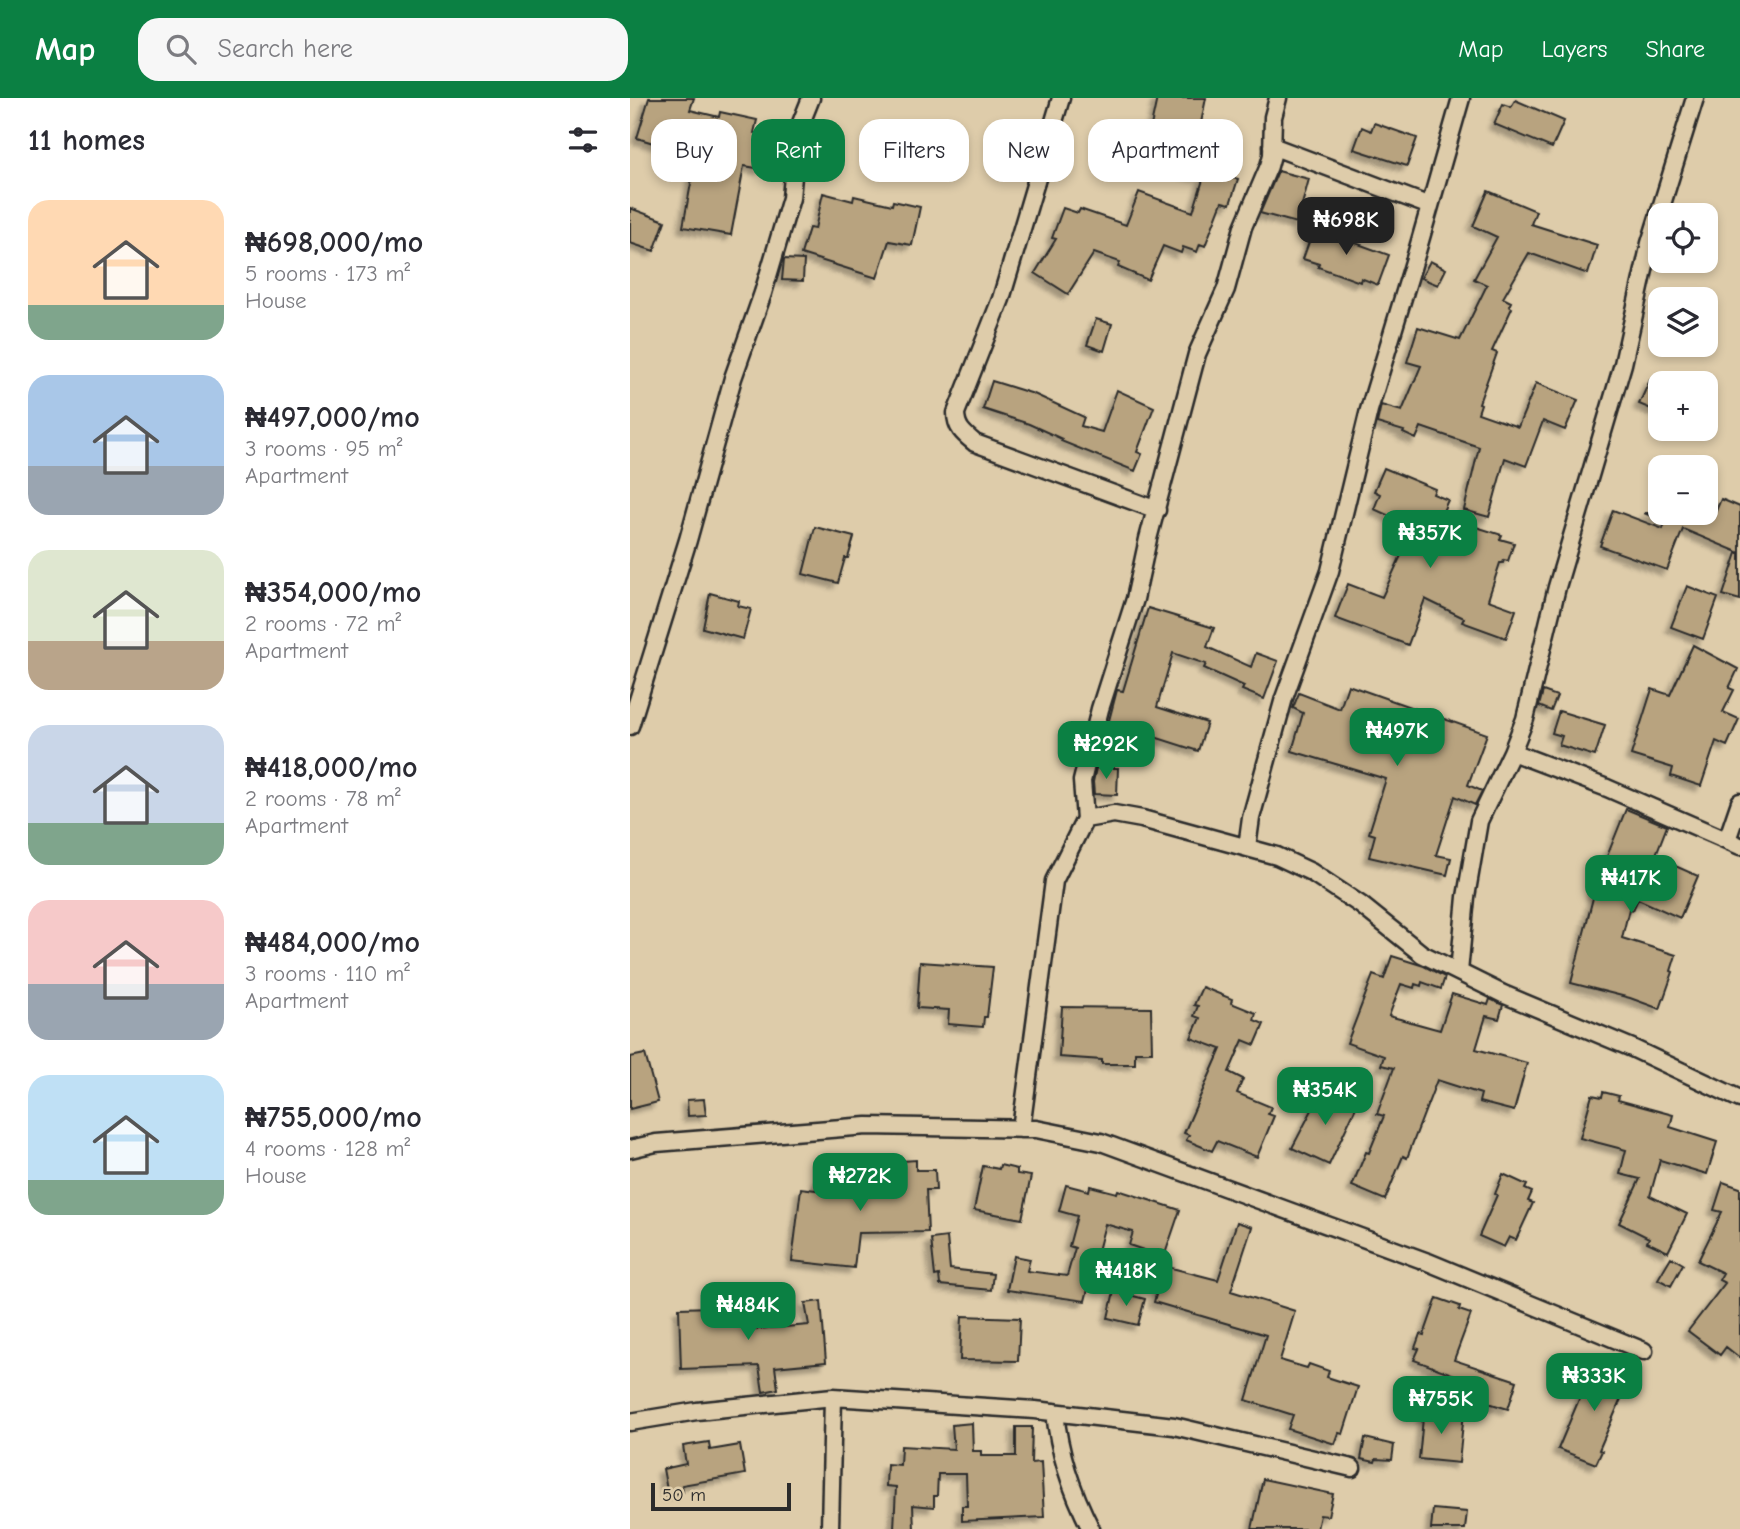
<!DOCTYPE html>
<html lang="en">
<head>
<meta charset="utf-8">
<style>
  :root { --surface:#fff; --page:#f7f7f7; --text:#2b2b33; --muted:#7c7c81; --accent:#0b8043 }
  body { margin:0; font-family:"Comic Neue",sans-serif; background:var(--page); color:var(--text); height:100vh; display:flex; flex-direction:column; font-size:26px; white-space:nowrap }
  * { box-sizing:border-box; margin:0 }
  p { font-size:23px; color:var(--muted) }
  .icon { flex:none; width:38px; height:38px; fill:none; stroke:currentColor; stroke-width:2; stroke-linecap:round; stroke-linejoin:round }
  .map { position:relative; flex:1; overflow:hidden }
  .sheet { display:flex; flex-direction:column; background:var(--surface); width:630px }
  .sheet>* { flex:none }
  .top-card { position:absolute; left:21px; top:21px; width:665px; height:63px; display:flex; gap:14px }
  .fabs { position:absolute; left:1018px; top:105px; display:grid; gap:14px }
  .fabs a { display:grid; place-items:center; width:70px; height:70px; border-radius:14px; background:var(--surface); box-shadow:0 4px 10px #0003; font-size:35px }
  .scale { position:absolute; left:21px; bottom:18px; width:140px; box-sizing:border-box; padding-left:7px; border:4px solid #2b2b2b; border-top:0; font-size:19px; line-height:24px; white-space:nowrap; color:#2b2b2b; -webkit-text-stroke:5px #deccaa; paint-order:stroke }
  .price { position:absolute; translate:-50% -60px; padding:0 16px; border-radius:14px; background:var(--accent); color:#fff; font-size:23px; line-height:46px; filter:drop-shadow(0 2px 4px #0008) }
  .price::after { content:''; position:absolute; left:50%; top:42px; width:21px; height:16px; margin-left:-10px; background:inherit; clip-path:polygon(0 0,100% 0,50% 100%) }
  .price.selected { background:#222; color:#fff }
  ul { padding:0; list-style:none }
  li { display:flex; align-items:center; gap:21px; height:175px; padding:0 28px }
  li span { display:grid; place-items:center; flex:none; width:196px; height:140px; border-radius:21px; color:#555 }
  li>.icon { margin-inline-start:auto }
  span .icon { width:84px; height:84px; fill:#fffc; stroke-width:1 }
  li b { font-size:30px }
  h2 { display:flex; justify-content:space-between; align-items:center; height:84px; padding:0 28px; font-size:30px }
  .tag { padding:0 24px; border-radius:21px; background:var(--surface); box-shadow:0 4px 10px #0003; font-size:24px; line-height:63px }
  .tag.selected { background:var(--accent); color:#fff }
  header { display:flex; align-items:center; gap:42px; box-sizing:border-box; height:98px; padding:0 35px; background:var(--accent); color:#fff }
  header strong { font-size:33px }
  nav { display:flex; gap:38px; margin-inline-start:auto; font-size:24px }
  .search { width:490px; height:63px; background:var(--page); display:flex; align-items:center; gap:18px; box-sizing:border-box; padding:0 24px; border-radius:21px; color:var(--muted); font-size:26px }
  main { display:flex; flex:1; min-height:0 }
  .map>svg:first-child { display:block }
</style>
</head>
<body>
<header>
<strong>Map</strong>
<div class="search"><svg class="icon" aria-label="search" viewBox="0 0 24 24"><circle cx="10" cy="10" r="6"/><path d="M15 15l6 6"/></svg>Search here</div>
<nav><a>Map</a><a>Layers</a><a>Share</a></nav>
</header>
<main>
<section class="sheet">
<h2>11 homes<svg class="icon" aria-label="filters" viewBox="0 0 24 24"><path d="M4 7h16M4 17h16"/><circle cx="9" cy="7" r="2"/><circle cx="15" cy="17" r="2"/></svg></h2>
<ul>
<li><span style="background:linear-gradient(#ffd9b3 75%,#7fa58c 0)"><svg class="icon" aria-label="home" viewBox="0 0 24 24"><path d="M3 11l9-7 9 7M6 9v11h12V9"/></svg></span><div><b>₦698,000/mo</b><p>5 rooms · 173 m²</p><p>House</p></div></li>
<li><span style="background:linear-gradient(#a9c7e8 65%,#9aa5b1 0)"><svg class="icon" aria-label="home" viewBox="0 0 24 24"><path d="M3 11l9-7 9 7M6 9v11h12V9"/></svg></span><div><b>₦497,000/mo</b><p>3 rooms · 95 m²</p><p>Apartment</p></div></li>
<li><span style="background:linear-gradient(#dfe7d0 65%,#b9a48a 0)"><svg class="icon" aria-label="home" viewBox="0 0 24 24"><path d="M3 11l9-7 9 7M6 9v11h12V9"/></svg></span><div><b>₦354,000/mo</b><p>2 rooms · 72 m²</p><p>Apartment</p></div></li>
<li><span style="background:linear-gradient(#c9d6e8 70%,#7fa58c 0)"><svg class="icon" aria-label="home" viewBox="0 0 24 24"><path d="M3 11l9-7 9 7M6 9v11h12V9"/></svg></span><div><b>₦418,000/mo</b><p>2 rooms · 78 m²</p><p>Apartment</p></div></li>
<li><span style="background:linear-gradient(#f6c9c9 60%,#9aa5b1 0)"><svg class="icon" aria-label="home" viewBox="0 0 24 24"><path d="M3 11l9-7 9 7M6 9v11h12V9"/></svg></span><div><b>₦484,000/mo</b><p>3 rooms · 110 m²</p><p>Apartment</p></div></li>
<li><span style="background:linear-gradient(#bfe0f5 75%,#7fa58c 0)"><svg class="icon" aria-label="home" viewBox="0 0 24 24"><path d="M3 11l9-7 9 7M6 9v11h12V9"/></svg></span><div><b>₦755,000/mo</b><p>4 rooms · 128 m²</p><p>House</p></div></li>
</ul>
</section>
<div class="map">
<svg width="1110" height="1431" viewBox="0 0 1110 1431">
  <defs>
    <filter id="shadow"><feDropShadow dx="-5" dy="5" stdDeviation="2" flood-color="#0004"/></filter>
  </defs>
  <rect width="100%" height="100%" fill="#deccaa"/>
  <filter id="ink" filterUnits="userSpaceOnUse"><feTurbulence type="fractalNoise" baseFrequency=".0143" numOctaves="2"/><feDisplacementMap in="SourceGraphic" scale="14" xChannelSelector="R" yChannelSelector="G"/><feConvolveMatrix kernelMatrix="1 2 1 2 8 2 1 2 1" color-interpolation-filters="sRGB"/></filter>
  <g filter="url(#ink)">
    <path fill="#b8a37f" stroke="#2b2b2b" stroke-width="2" filter="url(#shadow)" d="M19,0H64L60,12L89,19L90,14L127,22L124,35L139,38L132,71L114,68L101,137L53,129L66,58L7,40Z
      M527,0H576L565,55L573,57L569,78L529,69L531,60L515,56Z
      M885,2L934,23L922,50L864,26L873,6L881,9Z
      M744,25L787,40L777,68L724,51L732,29L741,33Z
      M576,72L608,81L600,106L592,104L575,148L570,146L567,154L553,149L551,155L533,148L518,182L488,169L490,164L464,155L438,196L405,175L426,141L422,140L433,110L448,115L450,111L496,127L509,94L563,114Z
      M648,73L679,81L667,125L630,115Z
      M858,93L906,113L901,126L967,147L958,176L899,155L873,200L881,204L879,208L882,210L862,253L867,255L849,305L851,306L848,315L888,329L906,285L948,302L935,332L913,323L896,368L875,360L859,419L834,412L849,349L791,329L786,341L773,335L774,333L747,325L751,307L772,313L791,268L777,264L788,229L830,242L857,187L844,181L867,139L843,128Z
      M193,95L223,103L224,98L262,107L263,103L290,109L282,147L259,143L247,180L171,156L179,130L185,131Z
      M0,110L35,123L24,153L0,145Z
      M684,130L759,157L748,187L731,180L730,184L688,169L689,166L673,161Z
      M154,161L174,162L173,183L152,182Z
      M800,163L816,171L808,187L791,180Z
      M466,221L482,226L474,253L457,247Z
      M1020,282L1031,286V315L1009,306Z
      M362,283L404,296L454,319L451,328L472,334L487,292L524,309L507,354L512,356L505,373L431,343L432,341L399,326L353,311Z
      M754,370L805,391L803,396L818,402L802,438L834,455L843,428L872,437L870,441L884,445L878,463L874,462L873,465H870L858,502L886,512L876,540L832,524L834,520L795,501L778,547L705,520L718,486L752,499L784,429L744,411L750,396L744,393Z
      M1091,401L1110,409V455L1053,431L1037,472L970,448L983,412L1033,431L1035,424L1014,415H1085Z
      M185,429L224,439L218,460H215L208,485L173,476Z
      M1107,455L1110,456V502L1093,497Z
      M1057,488L1088,500L1073,541L1041,529Z
      M80,495L109,503L108,508L121,511L113,541L73,530Z
      M518,510L584,530L577,549L621,569L626,555L648,563L634,601L612,592L614,588L574,570L576,566L543,555L527,609L577,625L568,653L509,634L505,650L481,644L483,636L476,634L487,592L493,593Z
      M1063,547L1108,571L1099,590L1104,592L1093,614L1109,621L1097,648L1086,643L1071,688L1041,678L1043,670L1001,657L1022,591L1040,597Z
      M718,587L857,636L838,687L852,693L845,707L825,698L806,757L821,760L817,777L739,759L745,737L739,735L756,681L662,653L673,615L663,610L669,595L710,611Z
      M913,593L927,598L921,613L909,608Z
      M929,613L975,627L965,658L929,647L932,638L922,635Z
      M466,670H488L487,697L464,696L463,684Z
      M996,711L1037,728L1025,759L1068,778L1050,820L1008,801L1003,812L999,811L992,840L1046,857L1041,873L1043,874L1030,911L1000,900L941,885L964,796H962Z
      M762,858L794,868L815,879L811,891L792,884L791,888L785,886L784,890L771,886L759,918L810,932L822,896L858,907L860,901L873,907L869,921L856,918L846,951L897,965L884,1013L849,1004L851,996L807,982L777,1060L773,1058L755,1102L722,1088L736,1054L739,1055L754,1018L747,1016L764,970L751,967L754,958L717,945L743,877L754,881Z
      M290,864L363,869L357,919H354L353,929L318,926L319,912L287,910Z
      M572,889L602,901L601,905L626,915L624,922L634,926L625,947L613,942L599,974L613,981L607,995L641,1009L638,1016L644,1018L627,1059L587,1043L582,1053L556,1042L559,1037L554,1035L591,951L561,940L570,920L564,918L568,908L564,907Z
      M432,909L521,910L522,954H505V966H472V962L429,959Z
      M15,956L28,1004L0,1011V959Z
      M693,991L727,1007L699,1067L662,1050Z
      M973,994L989,998L988,1002L1043,1017L1040,1029L1087,1044L1077,1076L1030,1062L1020,1098L1057,1116L1038,1154L1017,1144L1019,1140L989,1125L1010,1081L990,1076L996,1052L950,1040L962,997L972,999Z
      M74,1001L76,1017L58,1018L57,1002Z
      M286,1062V1072H305L306,1092H296L298,1134L228,1135L224,1170L162,1163L171,1090L186,1092L187,1081L223,1086V1075L272,1073V1063Z
      M370,1067L387,1071V1076L401,1078L392,1121L344,1112L353,1068L369,1071Z
      M873,1076L897,1087L895,1091L902,1094L898,1103L903,1105L886,1142L879,1139L874,1149L849,1138L867,1097L865,1096Z
      M1093,1084L1110,1090V1260L1096,1249L1090,1257L1058,1233L1095,1185L1089,1182L1093,1175L1068,1163L1092,1114L1084,1112Z
      M436,1087L459,1093L460,1088L487,1095L488,1092L550,1112L534,1159L499,1147L503,1134L475,1126L455,1203L377,1192L384,1158L400,1161L397,1173L437,1178L445,1150L439,1148L447,1118L429,1113Z
      M607,1124L622,1129L601,1193L665,1213L650,1262L677,1270L679,1266L699,1273L697,1279L728,1289L713,1336L709,1335L705,1346L658,1331L663,1317L616,1302L636,1237L524,1204L534,1168L588,1182Z
      M317,1139L320,1171L363,1176L361,1192L310,1187L309,1177L305,1178L301,1141Z
      M1041,1159L1053,1166L1041,1188L1028,1181Z
      M484,1193L515,1201L508,1227L478,1220Z
      M807,1200L830,1208L829,1212L841,1216L824,1262L887,1283L878,1311L839,1299L844,1284L784,1262L789,1251L785,1250L790,1236L794,1237Z
      M191,1203L196,1264L145,1269L148,1291L133,1294L129,1268L51,1271L49,1210L116,1208L117,1232L179,1227L175,1205Z
      M332,1218L390,1220L388,1263L330,1262Z
      M966,1261L995,1274L990,1284L997,1287L969,1352L972,1353L966,1366L928,1351Z
      M794,1310L834,1314L829,1365L789,1361Z
      M342,1325L343,1353H351V1358H386V1329H402L401,1365L411,1364L414,1419L332,1423V1408H337L336,1376H308L307,1398H304V1409L283,1407L284,1431H264L266,1389L256,1388L257,1366L270,1367L271,1348L324,1351L322,1327Z
      M735,1340L764,1347L762,1362L746,1361L745,1364L731,1361Z
      M79,1344L80,1352L110,1347L115,1376L52,1387L53,1394L38,1397L33,1371L56,1366L53,1348Z
      M633,1381L703,1396L698,1418L690,1417L687,1431H622Z
      M803,1411L837,1414L835,1431H801Z"/>
    <g fill="none" stroke-linecap="round" stroke-linejoin="round">
      <defs>
        <path id="street" d="M431,0L371,201L326,315C326,330 334,336 345,345L527,412
          M642,48L800,108
          M0,628L58,442L103,280L133,195L161,100L167,35L181,0
          M882,654L977,690L1110,748
          M455,721L452,683L470,611L505,501L518,441L567,256L596,191L613,129L639,68L642,57L643,19L648,0
          M1097,742L1110,704
          M617,749L621,720L654,600L700,473L739,312L786,157L831,0
          M829,874L836,799L849,723L882,654L895,621L927,489L993,266L1020,145L1065,0
          M391,1031L424,783L455,721L484,716L512,721L647,758L681,774L731,807L792,856L873,896L1002,950L1110,1001
          M0,1051L26,1045L237,1028L406,1031L471,1044L798,1164L1014,1253
          M425,1314C429,1356 442,1394 461,1431
          M0,1324L67,1313L203,1299L405,1312L544,1328L722,1370
          M200,1431L203,1299"/>
      </defs>
      <use href="#street" stroke="#2b2b2b" stroke-width="21"/>
      <use href="#street" stroke="#deccaa" stroke-width="16"/>
    </g>
  </g>
</svg>
<div class="fabs">
<a><svg class="icon" aria-label="locate" viewBox="0 0 24 24"><circle cx="12" cy="12" r="6"/><path d="M12 2v4M12 18v4M2 12h4M18 12h4"/></svg></a>
<a><svg class="icon" aria-label="layers" viewBox="0 0 24 24"><path d="M12 4l9 5-9 5-9-5zM3 14l9 5 9-5"/></svg></a>
<a>+</a>
<a>−</a>
</div>
<div class="scale">50 m</div>
<b class="price selected" style="left:716px;top:159px">₦698K</b>
<b class="price" style="left:800px;top:472px">₦357K</b>
<b class="price" style="left:767px;top:670px">₦497K</b>
<b class="price" style="left:476px;top:683px">₦292K</b>
<b class="price" style="left:1001px;top:817px">₦417K</b>
<b class="price" style="left:695px;top:1029px">₦354K</b>
<b class="price" style="left:230px;top:1115px">₦272K</b>
<b class="price" style="left:496px;top:1210px">₦418K</b>
<b class="price" style="left:118px;top:1244px">₦484K</b>
<b class="price" style="left:964px;top:1315px">₦333K</b>
<b class="price" style="left:811px;top:1338px">₦755K</b>
<div class="top-card">
<a class="tag">Buy</a>
<a class="tag selected">Rent</a>
<a class="tag">Filters</a>
<a class="tag">New</a>
<a class="tag">Apartment</a>
</div>
</div>
</main>
</body>
</html>
